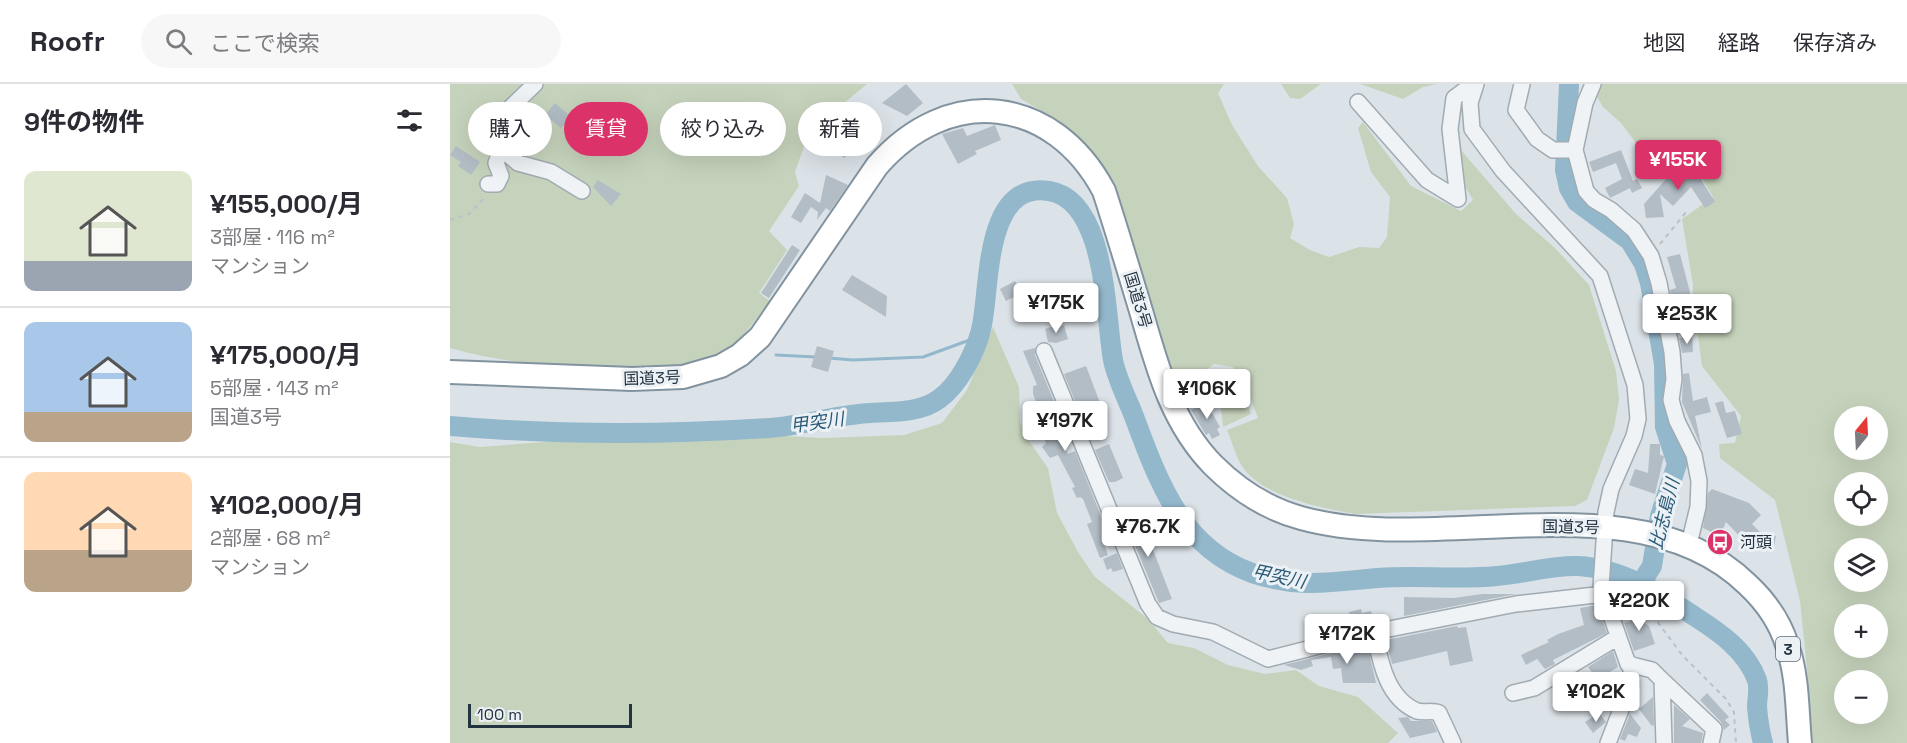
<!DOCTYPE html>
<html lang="ja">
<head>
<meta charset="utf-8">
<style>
  :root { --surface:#fff; --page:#f7f7f7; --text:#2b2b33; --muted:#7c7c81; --line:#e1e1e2; --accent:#db3369 }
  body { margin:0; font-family:"Space Grotesk","Noto Sans JP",sans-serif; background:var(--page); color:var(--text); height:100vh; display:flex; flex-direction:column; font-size:22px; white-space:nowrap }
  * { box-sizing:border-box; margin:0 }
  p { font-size:20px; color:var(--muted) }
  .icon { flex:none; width:33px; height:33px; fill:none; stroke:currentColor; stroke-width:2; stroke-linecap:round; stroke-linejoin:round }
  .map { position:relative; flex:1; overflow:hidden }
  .panel { display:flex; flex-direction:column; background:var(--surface); width:450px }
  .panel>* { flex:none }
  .guide { position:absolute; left:18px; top:18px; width:570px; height:54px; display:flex; gap:12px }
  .needle { width:39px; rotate:18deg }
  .tools { position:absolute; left:1384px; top:322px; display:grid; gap:12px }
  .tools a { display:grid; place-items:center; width:54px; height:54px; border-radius:50%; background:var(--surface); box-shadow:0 6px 24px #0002; font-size:30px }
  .scale { position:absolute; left:18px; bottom:15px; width:164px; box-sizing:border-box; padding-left:6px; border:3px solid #243340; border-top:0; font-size:16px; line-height:21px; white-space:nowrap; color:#243340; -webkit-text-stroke:4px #ebf1f5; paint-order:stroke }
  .price { position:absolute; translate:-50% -51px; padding:0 14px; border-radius:6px; background:#fff; color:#222; font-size:20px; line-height:39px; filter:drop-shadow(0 2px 3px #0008) }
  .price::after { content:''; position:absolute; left:50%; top:36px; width:18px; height:14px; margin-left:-9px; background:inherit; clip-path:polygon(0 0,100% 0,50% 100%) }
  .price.current { background:var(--accent); color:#fff }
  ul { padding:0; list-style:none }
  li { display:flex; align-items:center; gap:18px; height:150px; padding:0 24px }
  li+li { border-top:2px solid var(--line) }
  li span { display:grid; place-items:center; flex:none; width:168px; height:120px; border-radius:12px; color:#555 }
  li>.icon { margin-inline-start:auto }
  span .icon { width:72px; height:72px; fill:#fffc; stroke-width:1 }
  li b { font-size:26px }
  h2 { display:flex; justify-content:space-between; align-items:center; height:72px; padding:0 24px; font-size:26px }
  .pill { padding:0 21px; border-radius:27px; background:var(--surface); box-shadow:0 6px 24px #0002; font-size:21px; line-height:54px }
  .pill.current { background:var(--accent); color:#fff }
  header { display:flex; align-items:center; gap:36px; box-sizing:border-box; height:84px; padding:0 30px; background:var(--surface); border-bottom:2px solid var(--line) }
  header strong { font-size:28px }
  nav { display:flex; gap:33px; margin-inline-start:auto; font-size:21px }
  .search { width:420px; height:54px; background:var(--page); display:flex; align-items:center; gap:15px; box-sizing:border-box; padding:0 21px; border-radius:33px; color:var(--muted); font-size:22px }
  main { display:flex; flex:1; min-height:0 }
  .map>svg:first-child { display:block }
</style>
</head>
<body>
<header>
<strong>Roofr</strong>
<div class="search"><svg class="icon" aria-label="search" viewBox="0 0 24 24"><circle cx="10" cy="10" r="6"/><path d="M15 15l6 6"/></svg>ここで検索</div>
<nav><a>地図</a><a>経路</a><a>保存済み</a></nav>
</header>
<main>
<section class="panel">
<h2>9件の物件<svg class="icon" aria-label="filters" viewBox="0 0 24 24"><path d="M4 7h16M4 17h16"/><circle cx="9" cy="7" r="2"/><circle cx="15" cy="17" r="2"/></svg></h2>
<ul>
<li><span style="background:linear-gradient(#dfe7d0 75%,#9aa5b1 0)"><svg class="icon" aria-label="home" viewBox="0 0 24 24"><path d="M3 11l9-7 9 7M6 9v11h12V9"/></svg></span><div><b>¥155,000/月</b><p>3部屋 · 116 m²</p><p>マンション</p></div></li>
<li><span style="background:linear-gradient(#a9c7e8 75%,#b9a48a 0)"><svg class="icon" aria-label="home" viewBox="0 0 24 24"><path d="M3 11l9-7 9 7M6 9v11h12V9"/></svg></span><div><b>¥175,000/月</b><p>5部屋 · 143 m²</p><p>国道3号</p></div></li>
<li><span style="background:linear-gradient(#ffd9b3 65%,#b9a48a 0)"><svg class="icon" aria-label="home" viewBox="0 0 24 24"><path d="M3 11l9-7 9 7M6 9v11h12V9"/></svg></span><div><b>¥102,000/月</b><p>2部屋 · 68 m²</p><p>マンション</p></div></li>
</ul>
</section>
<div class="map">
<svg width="1457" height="659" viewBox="0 0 1457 659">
  <rect width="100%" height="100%" fill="#dce3e8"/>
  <path fill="#c6d3bc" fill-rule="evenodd" d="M0,0H417L393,20L381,44L355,60L345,88L349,102L319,147L337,166L309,209L320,217C304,237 287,265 262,274C240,283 217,282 194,283C129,285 63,282 0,264Z
    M562,0H774L768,9L782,41L808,82L837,114L844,140L840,154L860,166L879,173L909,163L929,164L937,153L940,113L921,88L908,44L913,38L961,102L1011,127L1023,116L1013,99L998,51L1066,130L1105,164L1139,201L1166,287L1169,316L1164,344L1137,416L1125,422L905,430C871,424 815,413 794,385C786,374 782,358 777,346L808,334L796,302L783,283L764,280L755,287L763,308L750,319L735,326L719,285L665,108L646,73L605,35L571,15Z
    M831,0H871L850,15L840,14Z
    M910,0H987L973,3L953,15Z
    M1148,0H1457V659H1355L1358,595L1350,517L1325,416L1270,374L1269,360L1285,359L1291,332L1252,282L1247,245L1242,232L1243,201L1232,135L1263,113L1243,79C1228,78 1219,86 1206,86L1171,39L1153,23L1144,8ZM1395,333H1428V366H1395ZM1395,399H1428V432H1395ZM1395,465H1428V498H1395ZM1395,531H1428V564H1395ZM1395,597H1428V630H1395Z
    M543,243L569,303L570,338L577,354L598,384L607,429L628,468L645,493L697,534L718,559L744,564L778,581L815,590L846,586L869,602L908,613L948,649L938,659H0V358L30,363L240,347L372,354L454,351L492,339L517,306Z
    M767,287C790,294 794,309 801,330L773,343Z"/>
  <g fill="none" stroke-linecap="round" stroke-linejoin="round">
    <path stroke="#93b8cc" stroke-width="3" d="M326,271L366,273
      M379,274L403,276L473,273L528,253"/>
    <path stroke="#93b8cc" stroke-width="20" d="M1119,0L1115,86L1119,104L1127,118L1180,157L1194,180L1200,199L1214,280L1215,343L1227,380L1210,432L1202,482L1191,499
      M0,342C105,351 214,351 319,344C349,342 379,333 409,330C434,327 468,331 489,315C509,301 525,269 531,246C541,206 532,97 599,107C657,116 655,232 663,276C667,296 678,316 685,335C709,399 732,464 802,489C849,505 882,498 928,494C968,491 1007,496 1047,492C1074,490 1101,481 1128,482C1171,484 1209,509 1244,532C1269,548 1296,566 1307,596C1310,605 1307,613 1307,623C1308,635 1310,648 1313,659"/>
  </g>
  <path fill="#b3bdc5" d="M456,0L473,19L457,32L432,19Z
    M105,19L121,33L111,44L95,31Z
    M387,22L417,48L394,74L385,66L401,46L383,26Z
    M545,41L551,56L525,67L527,70L508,80L492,50L513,44L517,52Z
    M6,62L30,78L21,91L8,82L11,78L0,71Z
    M1171,66L1183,97L1187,95L1192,104L1182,109L1180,104L1160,114L1155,104L1172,95L1166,79L1143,88L1139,78Z
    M1241,79L1265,118L1255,124L1241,103L1223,122L1210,110L1214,133L1196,134L1194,120L1224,86L1226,89Z
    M376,91L398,101L380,127L376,124L367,136L368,128L361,123L351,139L341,133L355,109L370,119Z
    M148,96L171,110L161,122L143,103Z
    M342,161L350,166L319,214L311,209Z
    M1230,170L1242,216L1223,221L1220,206L1226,204L1217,173Z
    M402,191L437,212L436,233L392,206Z
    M565,197L572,209L556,217L550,205Z
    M607,241L608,243L614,241L618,255L606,259L598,258L595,245Z
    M1242,252L1243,268L1232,269L1229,254Z
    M367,262L384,267L378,288L361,283Z
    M585,264V271L605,320L604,326L612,347L608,349L618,370L625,367L659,452L652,454L658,471L650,474L637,440L642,438L633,415L630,413L627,414L622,404L625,403L608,371L600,374L592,363L596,359L589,342L594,339L583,310V302L587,301L573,267Z
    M636,282L657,337L654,338L657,343L639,351L614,290Z
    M1239,289L1243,317L1257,313L1261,328L1245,332L1252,365L1232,318L1233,290Z
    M1273,317L1276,329L1285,327L1292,350L1277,354L1265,319Z
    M756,318L770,343L767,345L770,351L762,355L759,349L756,351L741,326Z
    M659,360L673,394L665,398H659L645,366Z
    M1200,360H1210V371L1214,372L1205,410L1179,401L1185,385L1198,389Z
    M1262,405L1299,419L1311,431L1302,440L1310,448L1326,452L1324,462L1305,458L1300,463L1276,438L1270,452L1253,444L1258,409Z
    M686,430L695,445L722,515L709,519L674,435Z
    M667,469L673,485L663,488L661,484L657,486L653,475Z
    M1032,510H1066L954,532V513L1004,514Z
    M1147,521L1157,549L1103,576L1105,580L1095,585L1087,575L1076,581L1071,571L1099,558L1097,556L1108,550L1134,541L1130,524Z
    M911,525L912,529L921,527L924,538L903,543L899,528Z
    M1189,526L1193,538L1199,542L1205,560L1184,567L1174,539L1181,537L1178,529Z
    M1007,542L1008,544L1016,543L1023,577L1000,582L997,567L942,580L936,556Z
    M917,560L926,599H893L891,584L883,585L881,573L861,576L863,582L851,586L834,581Z
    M1163,567L1168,583L1160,588L1169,604L1167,609L1144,621L1140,608L1152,602L1138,583Z
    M1257,609L1279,633L1275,636L1280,641L1274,646L1271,638L1250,616Z
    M1203,613L1204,641L1202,642L1189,625Z
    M1224,621L1240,635L1232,642L1253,649L1251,659H1224Z
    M1149,629L1156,638L1143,649L1135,638Z
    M1180,630L1191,644L1187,653L1178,650L1175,657L1170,655Z
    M958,633L961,637H982L987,648L960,654L948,634Z"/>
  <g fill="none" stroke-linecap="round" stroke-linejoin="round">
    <defs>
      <path id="minor" d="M1026,0L1020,19L1022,45L1053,87L1150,192L1185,301L1188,335L1184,352L1161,405L1156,428L1151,503L1178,580L1202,586L1212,596L1214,659
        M1072,0L1066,26L1087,55L1103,66H1125
        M1143,0L1135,19L1125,66L1136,107L1144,116L1161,126L1184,146L1201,172L1209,199L1222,268L1224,295L1221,316L1227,337L1244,371L1249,397L1248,423L1239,460
        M908,18L977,96L1008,115L1000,45L1004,14L1023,0
        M62,38L78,41
        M52,65L68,79L101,88L132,107
        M38,100H47L51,92L46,79L62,38L59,25L85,0
        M594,267L698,520L707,533L723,540L763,548L818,575L924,548L1066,520L1154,510
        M924,548C930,576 936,614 967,627C974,629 982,626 989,629L1003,659
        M1212,596L1264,645L1261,659
        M1063,609L1084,604L1168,553
        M1158,659L1181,600V580"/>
      <path id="highway" d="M0,288L182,295L233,293L271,282L290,271L310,253L427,82C498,0 603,11 654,107C667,147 679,187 691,227C707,282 721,338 763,381C787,405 818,425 851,434C989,473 1187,392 1298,501C1316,518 1330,538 1337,561C1348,592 1347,626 1350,659"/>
    </defs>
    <use href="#minor" stroke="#a1abb2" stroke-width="18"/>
    <use href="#highway" stroke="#8293a0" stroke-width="26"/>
    <path stroke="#bac1c7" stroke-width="2" stroke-dasharray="4.5 4.5" stroke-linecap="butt" d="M0,136L19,130L36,112
      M1210,160L1237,127
      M1165,509L1193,518L1232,571L1276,615L1284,628L1286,659"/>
    <use href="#minor" stroke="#eff3f6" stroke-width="15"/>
    <use href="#highway" stroke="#fff" stroke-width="22"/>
  </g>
  <defs>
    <symbol id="bus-disc" viewBox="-11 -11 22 22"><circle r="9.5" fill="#db3369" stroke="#ebf1f5"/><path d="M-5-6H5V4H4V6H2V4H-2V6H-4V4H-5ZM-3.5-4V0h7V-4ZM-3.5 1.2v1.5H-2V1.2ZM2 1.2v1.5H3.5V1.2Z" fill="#fff"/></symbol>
  </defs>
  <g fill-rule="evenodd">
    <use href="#bus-disc" x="1255" y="443" width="30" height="30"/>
  </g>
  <g text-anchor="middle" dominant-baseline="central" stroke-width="6" stroke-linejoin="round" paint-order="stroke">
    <rect fill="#ebf1f5" stroke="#606c76" stroke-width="1.5" x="1326" y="553" width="24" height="24" rx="4.5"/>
    <g font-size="15" font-weight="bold" fill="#243340">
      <text x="1338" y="565">3</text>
    </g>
    <g font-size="16" fill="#243340" stroke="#ebf1f5">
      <text transform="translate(688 216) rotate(73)">国道3号</text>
      <text transform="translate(202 294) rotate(-2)">国道3号</text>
      <text transform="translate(1121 443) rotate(1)">国道3号</text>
    </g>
    <g font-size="16" fill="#243340" stroke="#ebf1f5" text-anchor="start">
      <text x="1290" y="458">河頭</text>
    </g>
    <g font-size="18" font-style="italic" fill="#2b5a77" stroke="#ebf1f5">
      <text transform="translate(367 338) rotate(-8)">甲突川</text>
      <text transform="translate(1214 430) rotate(-76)">比志島川</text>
      <text transform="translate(829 492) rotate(12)">甲突川</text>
    </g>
  </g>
</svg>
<div class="tools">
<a><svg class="needle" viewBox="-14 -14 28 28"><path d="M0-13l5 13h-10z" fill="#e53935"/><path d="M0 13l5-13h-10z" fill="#7c7c81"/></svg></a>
<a><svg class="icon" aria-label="locate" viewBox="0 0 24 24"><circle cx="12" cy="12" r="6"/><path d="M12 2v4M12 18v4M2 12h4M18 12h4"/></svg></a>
<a><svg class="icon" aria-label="layers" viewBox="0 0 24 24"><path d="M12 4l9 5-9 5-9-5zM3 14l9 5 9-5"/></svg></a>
<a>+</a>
<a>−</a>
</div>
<div class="scale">100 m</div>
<b class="price current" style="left:1228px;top:107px">¥155K</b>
<b class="price" style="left:606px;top:250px">¥175K</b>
<b class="price" style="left:1237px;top:261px">¥253K</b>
<b class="price" style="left:757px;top:336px">¥106K</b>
<b class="price" style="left:615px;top:368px">¥197K</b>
<b class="price" style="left:698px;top:474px">¥76.7K</b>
<b class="price" style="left:1189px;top:548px">¥220K</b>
<b class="price" style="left:897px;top:581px">¥172K</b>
<b class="price" style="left:1146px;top:639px">¥102K</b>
<div class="guide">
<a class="pill">購入</a>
<a class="pill current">賃貸</a>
<a class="pill">絞り込み</a>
<a class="pill">新着</a>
</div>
</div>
</main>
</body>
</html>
